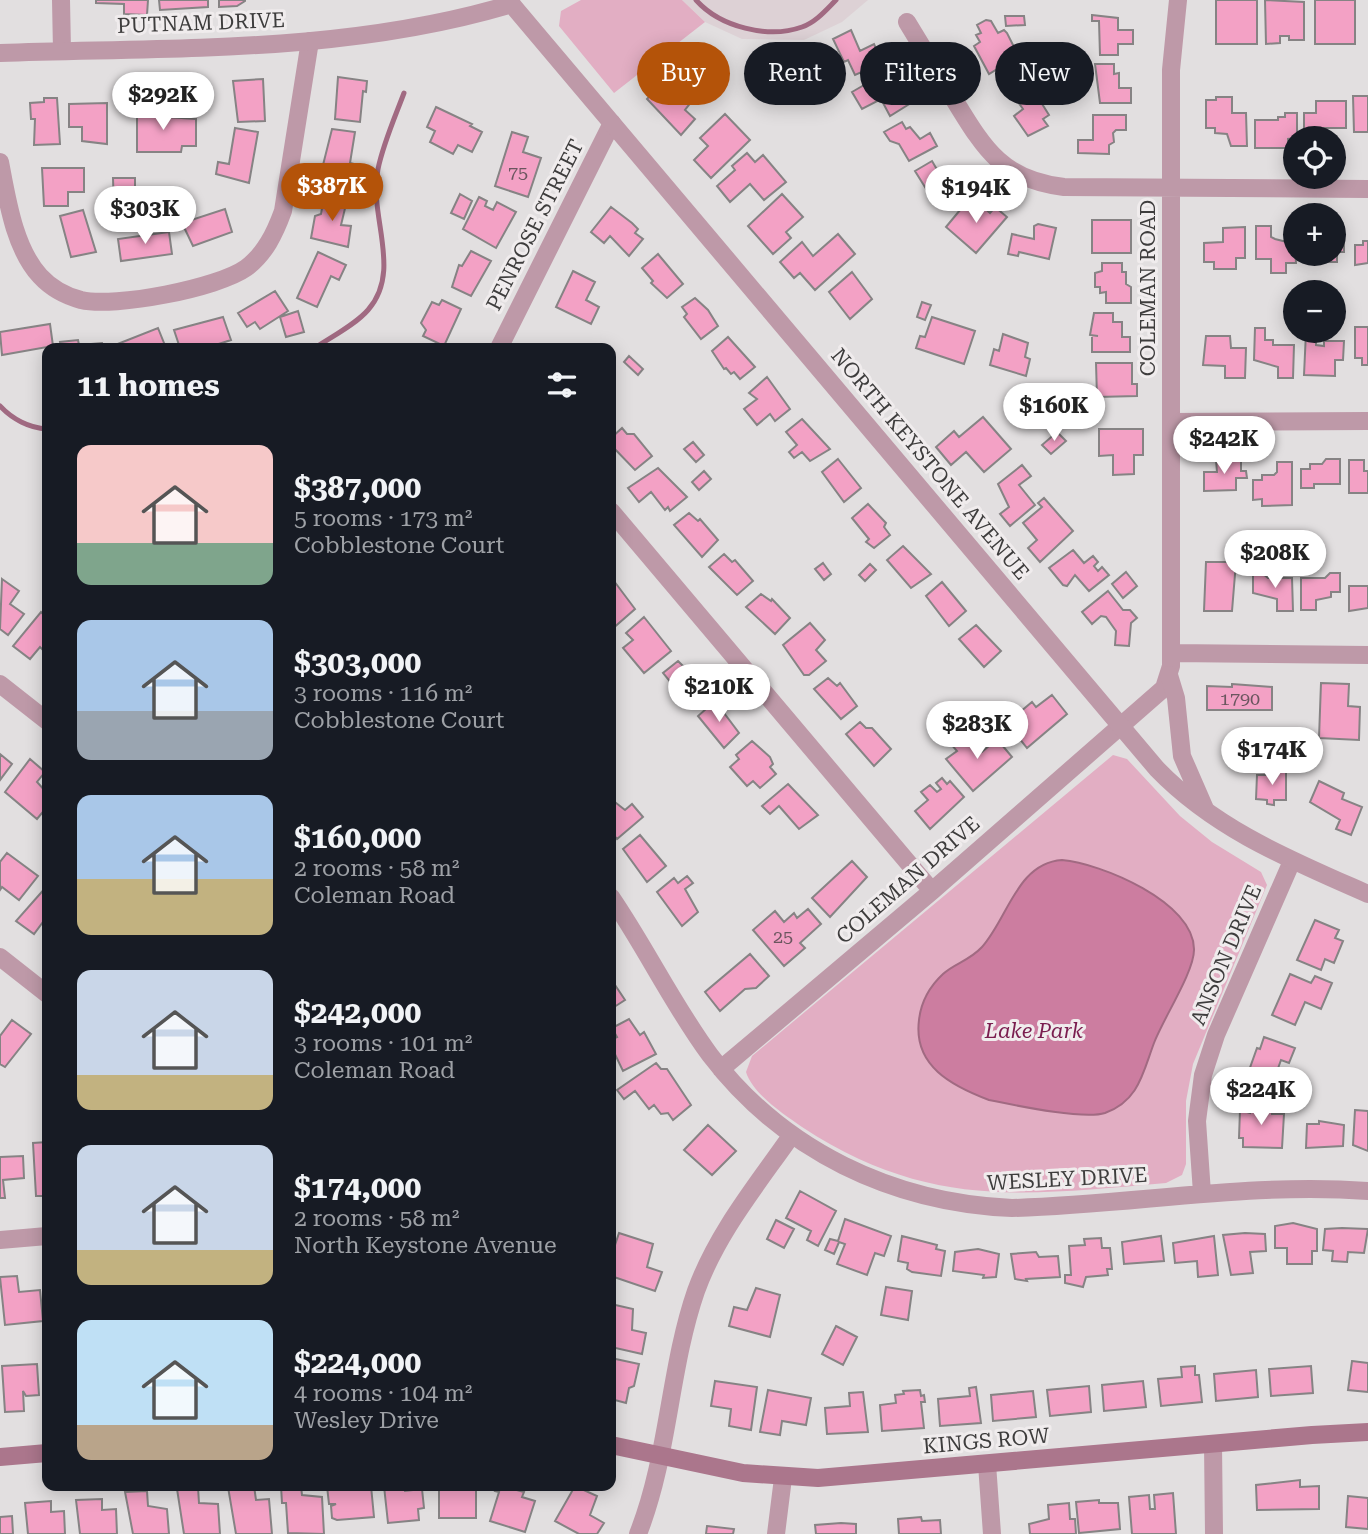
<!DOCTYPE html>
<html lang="en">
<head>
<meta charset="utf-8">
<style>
  :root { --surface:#171b24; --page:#242831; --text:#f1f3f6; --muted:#9ea1a6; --accent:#b45309 }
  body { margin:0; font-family:"Roboto Serif",serif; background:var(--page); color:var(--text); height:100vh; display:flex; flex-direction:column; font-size:26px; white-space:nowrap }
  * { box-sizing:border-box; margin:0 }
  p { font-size:23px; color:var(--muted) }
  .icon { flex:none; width:38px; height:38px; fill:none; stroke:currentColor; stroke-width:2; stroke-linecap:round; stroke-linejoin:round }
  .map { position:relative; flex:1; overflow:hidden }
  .side { position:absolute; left:42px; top:343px; width:574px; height:1148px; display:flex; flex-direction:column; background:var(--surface); border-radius:14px; box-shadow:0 4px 18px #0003 }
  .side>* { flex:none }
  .guide { position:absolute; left:637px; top:42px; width:625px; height:63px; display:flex; gap:14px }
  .buttons { position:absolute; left:1283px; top:126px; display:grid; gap:14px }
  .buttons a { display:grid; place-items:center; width:63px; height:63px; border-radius:50%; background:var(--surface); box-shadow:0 4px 18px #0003; font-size:35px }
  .price { position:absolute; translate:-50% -60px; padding:0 16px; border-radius:24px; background:#fff; color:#222; font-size:23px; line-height:46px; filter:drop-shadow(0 2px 4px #0008) }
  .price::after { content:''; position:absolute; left:50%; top:42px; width:21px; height:16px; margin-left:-10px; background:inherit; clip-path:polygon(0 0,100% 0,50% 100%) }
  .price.current { background:var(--accent); color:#fff }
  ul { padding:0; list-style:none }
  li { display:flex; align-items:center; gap:21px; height:175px; padding:0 35px }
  li span { display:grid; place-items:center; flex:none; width:196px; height:140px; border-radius:14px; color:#555 }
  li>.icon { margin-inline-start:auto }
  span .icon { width:84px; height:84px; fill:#fffc; stroke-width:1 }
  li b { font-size:30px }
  h2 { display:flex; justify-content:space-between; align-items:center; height:84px; padding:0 35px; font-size:30px }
  .tag { padding:0 24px; border-radius:32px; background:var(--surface); box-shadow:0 4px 18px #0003; font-size:24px; line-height:63px }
  .tag.current { background:var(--accent); color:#fff }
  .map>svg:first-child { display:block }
</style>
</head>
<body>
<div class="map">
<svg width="1368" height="1534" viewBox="0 0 1368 1534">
  <rect width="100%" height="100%" fill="#e2dfe0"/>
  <path fill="#ddd1d5" d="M682,0H868L842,22L804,40L742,39L705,22Z"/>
  <path fill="#e2aec3" d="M581,0H682L705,22L614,93L559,26L561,11Z
    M1113,755L1127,759L1180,816L1212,842L1261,872L1267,885L1193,1064L1186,1101V1164L1182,1175L1166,1183C1024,1195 929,1210 802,1127C783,1114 753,1094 746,1072L752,1056Z"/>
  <path fill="#cc7da0" stroke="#a16a82" stroke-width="2" d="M1062,860C1100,863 1195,902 1194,950C1194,972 1163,1019 1154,1043C1143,1072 1139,1101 1105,1113C1083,1120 1014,1105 989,1100C952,1086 913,1066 919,1020C921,1002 929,987 943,974C955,963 969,961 982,947C1008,918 1017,863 1062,860Z"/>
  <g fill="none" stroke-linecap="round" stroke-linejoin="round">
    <path stroke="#a16a82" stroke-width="5" d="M696,0C720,27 768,39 802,27C816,22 826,10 836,0
      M315,348C331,337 355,325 368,310C403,270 368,216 378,169C383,144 395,117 404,93
      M0,406C12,419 29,428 47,429"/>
  </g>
  <path fill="#f3a1c5" stroke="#868384" stroke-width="2" d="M96,0H148L147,15L124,14V4L96,3Z
    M159,0H208V7L160,10Z
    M219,0H245V1L237,6L219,7Z
    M1216,0H1257V44H1216Z
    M1265,0L1304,2V40H1289V36H1280V43L1266,44Z
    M1315,0H1355V44H1315Z
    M1092,15L1118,18V30H1133V44H1118V55H1100L1099,21H1092Z
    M1005,16H1024L1025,25L1006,26Z
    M986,20L991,21L998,33L1004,30L1007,33L1015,49L1006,55L1010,61L989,74L974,46L980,42L976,35L981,33L977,25Z
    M851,30L860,51L874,44L884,66L874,70L873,67L855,75L848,60L844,62L833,39Z
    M1095,64H1114V74L1119,73V88H1131V103H1100Z
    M671,72L695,97L685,110L695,119L681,135L647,99Z
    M883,74L888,82L892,80L898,90H903L911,103L890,116L881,99L862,109L852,92Z
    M338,77L367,81L366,92L363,91L360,122L335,119Z
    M263,79L265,121L238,122L233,81Z
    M1027,80L1049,115L1043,119L1048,126L1028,136L1014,116L1023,109L1010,91Z
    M1353,96H1368V132H1354Z
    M1216,97H1232V113H1246L1247,146H1231L1227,134L1215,133V128H1206V100H1216Z
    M44,98H57L60,144L34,145L35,119H31L30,103L44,102Z
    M1316,101H1346V128H1324V137L1327,138H1304V113H1316Z
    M107,103V144L82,141V127H69V104Z
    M137,104H153V116L196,119V146H182L181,152H137Z
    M436,107L472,124L470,126L482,132L472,152L458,145L453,154L430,142L435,131L427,127Z
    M1285,113H1297V138L1288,139V148H1255V120H1278V117H1285Z
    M725,114L750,140L711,178L694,160L708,146L700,138Z
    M1093,115H1126V130H1116L1113,133L1114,142L1109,145V154L1078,153V140H1093Z
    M902,122L906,129L910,127L920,139L930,133L937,146L909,161L899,144L890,141L884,132Z
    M235,128L258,132L249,183L216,174L218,162L229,164Z
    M332,129L355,132L350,163L358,165L355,178L322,169Z
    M512,132L528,137L523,152L541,158L528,197L495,186Z
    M747,153L755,162L763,155L786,182L764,200L750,184L730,202L717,186L735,170L732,166Z
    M932,161L939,173L950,167L960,184L933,200L915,171Z
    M42,168H84V192H68V206H44Z
    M113,178H135V211L114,212Z
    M460,194L472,201L464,219L451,213Z
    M782,194L803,217L786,232L791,238L773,254L748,226Z
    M324,197L347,200L341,225L351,226L348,247L311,238L315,216L321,214Z
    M479,197L487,201L485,206L493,210L497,202L516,212L496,248L463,229Z
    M979,203L990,213L995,207L1007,217L976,253L946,227L965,204L972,210Z
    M611,207L632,223L638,229L635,233L643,239L629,256L610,236L604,243L591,232Z
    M225,209L232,232L193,246L182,223Z
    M83,210L96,252L71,257L60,216Z
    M1092,220H1131V253H1092Z
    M1038,224L1056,228L1049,259L1019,252L1018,256L1008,254L1012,234L1034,239V226Z
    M1256,226H1271V237L1275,239L1295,244L1296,263H1286V273H1271V259H1256Z
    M1245,227V258H1236V269H1214V262H1204V243L1223,242V228Z
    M1344,227V252H1337V262H1321V256H1315V261H1305L1304,254H1334V228Z
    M169,232L172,254L121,261L118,239Z
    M838,234L855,254L815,290L800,273L794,278L780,262L802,242L813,256Z
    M1363,241H1368V263L1355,265V245H1363Z
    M471,251L491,261L471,296L452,287L459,265L462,266Z
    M318,252L346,265L339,280L331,276L317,307L297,298Z
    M658,254L683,284L667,298L651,283L653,281L642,268Z
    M1102,263H1122V272H1126V284L1131,287V303H1106V292L1100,293V287H1095V273L1102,271Z
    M573,271L595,282L586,300L599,307L591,324L556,307Z
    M852,272L872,299L850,319L829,292Z
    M275,291L288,311L260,329L255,322L247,327L238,313Z
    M695,298L708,310L718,326L701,339L684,317L687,314L682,307Z
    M442,300L461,309L444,346L423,336L426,330L421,323L432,302L439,305Z
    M922,302L931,305L925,320L917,317Z
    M298,311L304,332L286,337L280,317Z
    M1094,313H1113V322H1122V337H1130V352H1092V336H1098L1090,335Z
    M223,317L231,340L206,348H180L174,330Z
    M932,317L975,331L964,364L916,348L920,336L925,337Z
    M50,324L53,346L2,355L0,332Z
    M1355,327H1368V365H1362V358H1355Z
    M158,328L166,348H110V347Z
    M1255,328H1265V340H1273V345H1294L1293,378H1278V367L1254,360Z
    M1306,332H1316V345L1324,346V341H1344L1343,360H1335V376L1304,375Z
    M1003,334L1028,343L1025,357L1030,359L1026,376L990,365L994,349L999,351Z
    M1206,336H1230L1231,348H1246L1245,378H1225V366L1203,365Z
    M728,337L755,367L740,379L734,372L731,374L726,368L724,369L712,351Z
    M78,340L79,345L102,343L103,348H61L60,342Z
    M629,356L643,369L638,375L624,362Z
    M1096,363H1132V384H1137V396L1097,397Z
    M767,377L790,409L775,421L770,414L757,425L744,409L757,399L749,393Z
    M983,417L1011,449L984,472L966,452L951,465L936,447L954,431L959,437Z
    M802,419L830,449L810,461L802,452L794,458L789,452L797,445L786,432Z
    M622,428L627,434H634L652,456L635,470L611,445V438Z
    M1099,429H1143V455H1134V474L1113,475V455L1099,456Z
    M1057,432L1066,441L1051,454L1042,445Z
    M693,442L704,455L696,462L684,449Z
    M838,459L861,488L844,502L822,472Z
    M1241,459V471H1246L1247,478H1236V490L1204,491V472H1217L1216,460Z
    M1326,459H1340V484H1314V488H1301V469H1310V464H1322Z
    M1349,460H1364V471H1368V493H1349Z
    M1277,462H1292V505L1262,506V499L1253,500V480H1262V475H1274L1277,472Z
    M1022,465L1031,476L1019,485L1035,505L1010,526L1000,514L1009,507L998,484Z
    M658,468L687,497L670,511L668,507L665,510L651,492L639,502L628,488Z
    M704,471L711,479L699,490L692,482Z
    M1044,498L1073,531L1040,562L1028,548L1037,540L1023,523L1042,507L1038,503Z
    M868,504L886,523L884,527L890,535L874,548L866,542L869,539L852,518Z
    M689,513L698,521L700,519L718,540L702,557L674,525Z
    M903,546L931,574L911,588L887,560Z
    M1073,550L1084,563L1093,556L1098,562L1094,566L1098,571L1102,567L1109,575L1089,591L1075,575L1067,586L1063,585L1049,568Z
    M724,554L732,562L735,560L753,581L737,595L709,567Z
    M1206,562H1236L1232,611H1204Z
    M823,563L831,574L824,580L815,569Z
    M870,564L876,570L865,581L859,575Z
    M1126,572L1137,586L1123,598L1112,584Z
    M1262,573L1268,578H1292L1293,611H1277V599L1253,593V574Z
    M1330,573H1340V592H1331V597L1316,600V610H1301V578H1325Z
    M611,577L635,609L611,630Z
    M2,579L19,591L10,604L24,614L8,635L0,629Z
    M942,582L966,611L949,626L926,596Z
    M1349,586H1368V608L1349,611Z
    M1108,591L1123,610H1130L1137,618L1131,623L1129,646L1115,645L1116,631L1106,617L1101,616L1092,624L1082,612Z
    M761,594L771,601L772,599L790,618L775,634L746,607Z
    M41,612L47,618V649L45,652L40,647L30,659L13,646Z
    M644,617L671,651L644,673L623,648L633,640L626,633Z
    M810,623L825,640L816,650L826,661L809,675H804L783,645Z
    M976,625L1001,651L984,667L959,639Z
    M678,661L707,690L689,705L663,673Z
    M828,678L837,686L840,683L857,706L841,719L814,689Z
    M1321,683L1349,684L1348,706L1360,707L1359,740L1319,738Z
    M1232,684L1272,687V710H1207V686L1232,687Z
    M1052,695L1067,714L1027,748L1004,719L1017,708L1020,712L1032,702L1036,707Z
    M715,701L739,733L724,748L698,716Z
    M860,722L866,728H872L891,749L874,766L846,734Z
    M963,733L982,752L997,739L1012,757L973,791L946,759L957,751L950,743Z
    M752,741L770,757L773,764L770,767L776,774L760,788L753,781L747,786L730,767L739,759L736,755Z
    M0,754L12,764L0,780Z
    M30,759L45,772L37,782L47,793V807L37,819L5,792Z
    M1271,771L1286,772V800H1274V805L1267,804V800L1256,799L1257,775H1271Z
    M942,778L947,784L950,781L964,797L930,829L915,811L928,800L921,792L930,785L937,792L941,789L936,783Z
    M1319,781L1344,793L1342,799L1362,807L1351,835L1336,829L1340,820L1310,802Z
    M788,784L818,815L799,829L779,806L770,814L762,806Z
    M611,799L625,810L632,804L643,817L617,839L611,832Z
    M640,835L666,866L647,882L623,849Z
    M7,853L38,876L19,900L2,887L0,890V862Z
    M852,861L867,877L830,917L812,898Z
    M687,876L693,883L685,889L698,912L682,926L657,892L674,878L678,883Z
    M47,886V925L43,922L34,934L16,921Z
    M808,909L821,924L800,943L805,948L784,966L753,930L775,911L784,922L794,913L797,918Z
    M1315,920L1339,930L1335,938L1343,941L1334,963L1325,959L1321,970L1297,960Z
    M750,954L769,976L756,988L745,989L720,1011L705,992Z
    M1290,974L1311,983L1315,976L1332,983L1321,1009L1305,1002L1295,1025L1272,1015Z
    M611,979L625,1000L611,1009Z
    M629,1019L640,1035L644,1032L656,1054L623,1071L611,1046V1040L617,1037L612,1028Z
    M12,1020L31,1034L5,1067L0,1064V1036Z
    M1264,1037L1295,1048L1289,1063L1281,1060L1271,1088L1246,1079L1257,1048L1260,1049Z
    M656,1063L661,1069H667L691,1105L673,1120L668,1113L661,1114L654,1105L649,1109L635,1091L624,1099L617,1090Z
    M1251,1103L1272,1104V1114H1284L1282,1148L1243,1147V1138H1239L1240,1110L1250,1113Z
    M1355,1110L1368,1111V1151L1353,1145Z
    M1319,1121L1344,1125L1343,1146L1306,1148L1307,1124H1319Z
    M708,1125L736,1151L712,1175L684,1150Z
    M47,1142V1196H36L33,1143Z
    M23,1156L24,1178L3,1180L5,1198H0V1157Z
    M800,1191L836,1211L818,1246L807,1240L811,1231L786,1218Z
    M845,1219L891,1236L884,1256L875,1253L867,1275L837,1264L845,1244L839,1242L834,1254L825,1250L830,1239L838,1241Z
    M776,1220L794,1229L784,1248L767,1239Z
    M1293,1223L1317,1229V1251H1312V1264H1287V1248H1275V1226Z
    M1342,1228L1368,1229L1364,1253L1348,1252L1347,1262L1332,1261L1333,1251L1323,1250L1325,1229Z
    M619,1233L653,1244L647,1267L662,1272L655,1291L611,1276V1257Z
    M1245,1233L1265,1234L1266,1251L1250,1252L1253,1273L1231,1275L1223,1235Z
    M902,1236L937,1245L936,1249L945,1251L941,1276L912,1272L907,1269L908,1263L898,1261Z
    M1161,1236L1164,1261L1124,1264L1122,1242Z
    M1214,1236L1218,1275L1198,1277L1197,1261L1175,1263L1173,1243Z
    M1101,1238L1102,1248H1110L1112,1269H1107L1108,1275L1086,1277L1083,1287L1065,1283V1275H1071L1069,1246L1085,1245L1084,1239Z
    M978,1249L999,1254L996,1277L983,1278L984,1275L953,1271L955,1252Z
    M1036,1252L1039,1257L1058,1256L1060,1277L1026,1279L1027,1281L1015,1279L1011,1254Z
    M17,1276L19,1292L40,1290L43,1321L5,1325L0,1277Z
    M886,1287L912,1291L908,1320L881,1315Z
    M756,1288L780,1295L770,1337L729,1326L734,1307L747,1310Z
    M611,1304L633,1309L632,1330L646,1333L642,1354L611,1347Z
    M836,1326L857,1337L843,1365L822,1354Z
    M611,1358L639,1364L634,1386L629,1388L626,1403L611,1399Z
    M1352,1361L1368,1363V1392L1348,1390Z
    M37,1364L39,1395L26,1396L23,1391L24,1411L5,1412L2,1366Z
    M1195,1366V1375H1199L1202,1402L1161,1406L1158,1379L1182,1377L1181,1367Z
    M1311,1366L1313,1393L1271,1396L1269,1369Z
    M1256,1370L1258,1397L1216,1401L1214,1374Z
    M715,1381L757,1387L751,1430L729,1426L731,1409L711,1406Z
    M1143,1381L1146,1407L1104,1411L1102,1385Z
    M1089,1386L1091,1412L1050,1416L1047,1390Z
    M976,1387L981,1423L940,1426L938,1399L970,1396L969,1388Z
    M768,1390L811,1398L806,1425L782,1421L780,1435L760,1432Z
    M920,1390L921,1396L924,1395L925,1402H921L924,1428L882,1431L880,1405L896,1403L895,1395L904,1394L903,1391Z
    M1033,1391L1036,1417L993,1421L991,1395Z
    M863,1392L868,1432L827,1434L825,1408L850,1406L849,1393Z
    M1300,1480V1487L1319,1486V1509L1257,1510L1256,1485Z
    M254,1486L256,1500L269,1499L272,1534H236L228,1487Z
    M281,1486H301L302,1495L322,1497L324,1534L288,1533L286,1503H282Z
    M327,1486H371L374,1517L337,1520L332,1518L331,1506L336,1504H329Z
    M384,1486H404L405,1491L422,1489L424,1508L418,1509L419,1520L388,1523Z
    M435,1486H476V1518H439V1490H435Z
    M497,1486H519L517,1490L524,1492L522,1497L535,1501L525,1532L490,1521L499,1492L495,1491Z
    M575,1486L597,1496L590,1515L604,1523L597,1534H579L555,1521Z
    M198,1487L199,1503L218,1504L220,1534H184L177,1489Z
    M147,1491L148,1506L167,1509L169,1534H133L125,1492Z
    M1173,1493L1176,1534H1132L1129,1497L1149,1495L1150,1509H1155L1154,1495Z
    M1348,1496L1368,1498V1529L1346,1527Z
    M102,1499V1510L116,1509L117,1534H80L76,1500Z
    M1099,1500V1503H1118L1120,1529L1079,1533L1076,1502Z
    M51,1501V1512L64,1511L65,1534H28L25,1503Z
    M1069,1503L1070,1519H1075L1076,1534H1030L1029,1524L1049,1519L1048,1505Z
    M12,1516L13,1534H0V1517Z
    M921,1517L922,1521L940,1520L941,1534H899L898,1519Z
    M841,1523L856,1524V1534H816L815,1525Z
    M707,1526L734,1529L733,1534H706Z"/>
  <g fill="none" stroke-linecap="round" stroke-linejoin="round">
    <path stroke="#be99a8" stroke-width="18" d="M61,0L62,51
      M907,22C923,48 939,75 955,101C985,150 1003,180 1064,187L1368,189
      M0,162C7,198 14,248 40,276C51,288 66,296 81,300C115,308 218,288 246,268C265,254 275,233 283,211L310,41
      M499,348L612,123
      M1171,422L1368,421
      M611,511L932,891
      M1171,653L1368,655
      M0,684L47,721
      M611,897C646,948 673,1005 710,1055C783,1151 893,1203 1012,1208C1132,1205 1249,1182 1368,1191
      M0,957L47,994
      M721,1069L932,891L1164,688L1171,666V70L1178,0
      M1202,1193L1197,1121L1203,1075L1216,1035L1292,861
      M0,1240L47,1236
      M1213,1444L1214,1534
      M987,1464L992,1534
      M638,1534C669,1456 669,1369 696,1291C717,1233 756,1186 791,1136
      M776,1534L783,1478"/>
    <path stroke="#be99a8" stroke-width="18" d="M508,0L1157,769C1216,830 1291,860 1368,894
      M0,53C171,47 346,54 512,4
      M1169,675L1176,698L1182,756L1206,811"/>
    <path stroke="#ab768c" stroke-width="18" d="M611,1445L743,1473L818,1478L1312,1435L1368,1432
      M0,1457L47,1453"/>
  </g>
  <g text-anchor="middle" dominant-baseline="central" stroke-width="6" stroke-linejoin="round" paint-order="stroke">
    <g font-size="18" fill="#6b565f">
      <text x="518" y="172">75</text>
      <text x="1240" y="698">1790</text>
      <text x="783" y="936">25</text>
    </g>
    <g font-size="21" fill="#3e3d3d" stroke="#f0eced">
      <text transform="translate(201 23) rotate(-2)">PUTNAM DRIVE</text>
      <text transform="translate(535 225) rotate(-63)">PENROSE STREET</text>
      <text transform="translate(1148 288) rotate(-90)">COLEMAN ROAD</text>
      <text transform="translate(930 464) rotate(50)">NORTH KEYSTONE AVENUE</text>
      <text transform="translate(908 880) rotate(-41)">COLEMAN DRIVE</text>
      <text transform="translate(1226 955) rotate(-67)">ANSON DRIVE</text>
      <text transform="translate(1067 1179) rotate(-3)">WESLEY DRIVE</text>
      <text transform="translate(986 1441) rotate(-5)">KINGS ROW</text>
    </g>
    <g font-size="21" font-style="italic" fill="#7a1d4f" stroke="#f0eced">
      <text x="1034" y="1031">Lake Park</text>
    </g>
  </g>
</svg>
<div class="buttons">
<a><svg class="icon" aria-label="locate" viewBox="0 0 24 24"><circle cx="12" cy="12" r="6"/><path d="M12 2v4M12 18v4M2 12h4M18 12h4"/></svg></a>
<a>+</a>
<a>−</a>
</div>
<b class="price" style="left:163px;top:132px">$292K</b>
<b class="price current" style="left:332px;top:223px">$387K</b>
<b class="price" style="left:976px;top:225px">$194K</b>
<b class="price" style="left:145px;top:246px">$303K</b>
<b class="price" style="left:1054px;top:443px">$160K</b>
<b class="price" style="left:1224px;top:476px">$242K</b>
<b class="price" style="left:1275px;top:590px">$208K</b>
<b class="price" style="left:719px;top:724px">$210K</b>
<b class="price" style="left:977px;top:761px">$283K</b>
<b class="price" style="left:1272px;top:787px">$174K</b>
<b class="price" style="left:1261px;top:1127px">$224K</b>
<div class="guide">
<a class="tag current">Buy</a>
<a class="tag">Rent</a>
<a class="tag">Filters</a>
<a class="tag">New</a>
</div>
<section class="side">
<h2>11 homes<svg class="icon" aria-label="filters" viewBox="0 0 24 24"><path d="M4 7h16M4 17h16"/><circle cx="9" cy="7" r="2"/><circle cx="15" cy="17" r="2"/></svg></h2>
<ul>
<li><span style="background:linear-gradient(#f6c9c9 70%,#7fa58c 0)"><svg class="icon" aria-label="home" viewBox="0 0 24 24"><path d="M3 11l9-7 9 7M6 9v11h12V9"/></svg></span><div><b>$387,000</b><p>5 rooms · 173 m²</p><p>Cobblestone Court</p></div></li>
<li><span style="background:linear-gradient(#a9c7e8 65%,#9aa5b1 0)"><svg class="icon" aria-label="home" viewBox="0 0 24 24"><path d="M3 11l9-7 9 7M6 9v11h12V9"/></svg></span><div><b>$303,000</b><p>3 rooms · 116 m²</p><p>Cobblestone Court</p></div></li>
<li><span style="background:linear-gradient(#a9c7e8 60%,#c2b280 0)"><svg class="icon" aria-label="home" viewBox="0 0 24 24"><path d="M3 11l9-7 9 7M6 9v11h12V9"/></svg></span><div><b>$160,000</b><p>2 rooms · 58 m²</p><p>Coleman Road</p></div></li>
<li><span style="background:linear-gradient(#c9d6e8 75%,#c2b280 0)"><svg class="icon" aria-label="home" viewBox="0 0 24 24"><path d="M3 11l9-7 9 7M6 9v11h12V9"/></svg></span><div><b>$242,000</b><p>3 rooms · 101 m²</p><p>Coleman Road</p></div></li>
<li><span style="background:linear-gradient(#c9d6e8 75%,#c2b280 0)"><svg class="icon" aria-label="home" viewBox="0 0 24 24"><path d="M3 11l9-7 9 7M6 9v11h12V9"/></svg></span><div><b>$174,000</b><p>2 rooms · 58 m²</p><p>North Keystone Avenue</p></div></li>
<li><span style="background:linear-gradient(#bfe0f5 75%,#b9a48a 0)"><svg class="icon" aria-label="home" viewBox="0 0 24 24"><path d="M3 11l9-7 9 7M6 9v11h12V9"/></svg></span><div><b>$224,000</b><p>4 rooms · 104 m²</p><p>Wesley Drive</p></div></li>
</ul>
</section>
</div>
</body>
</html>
